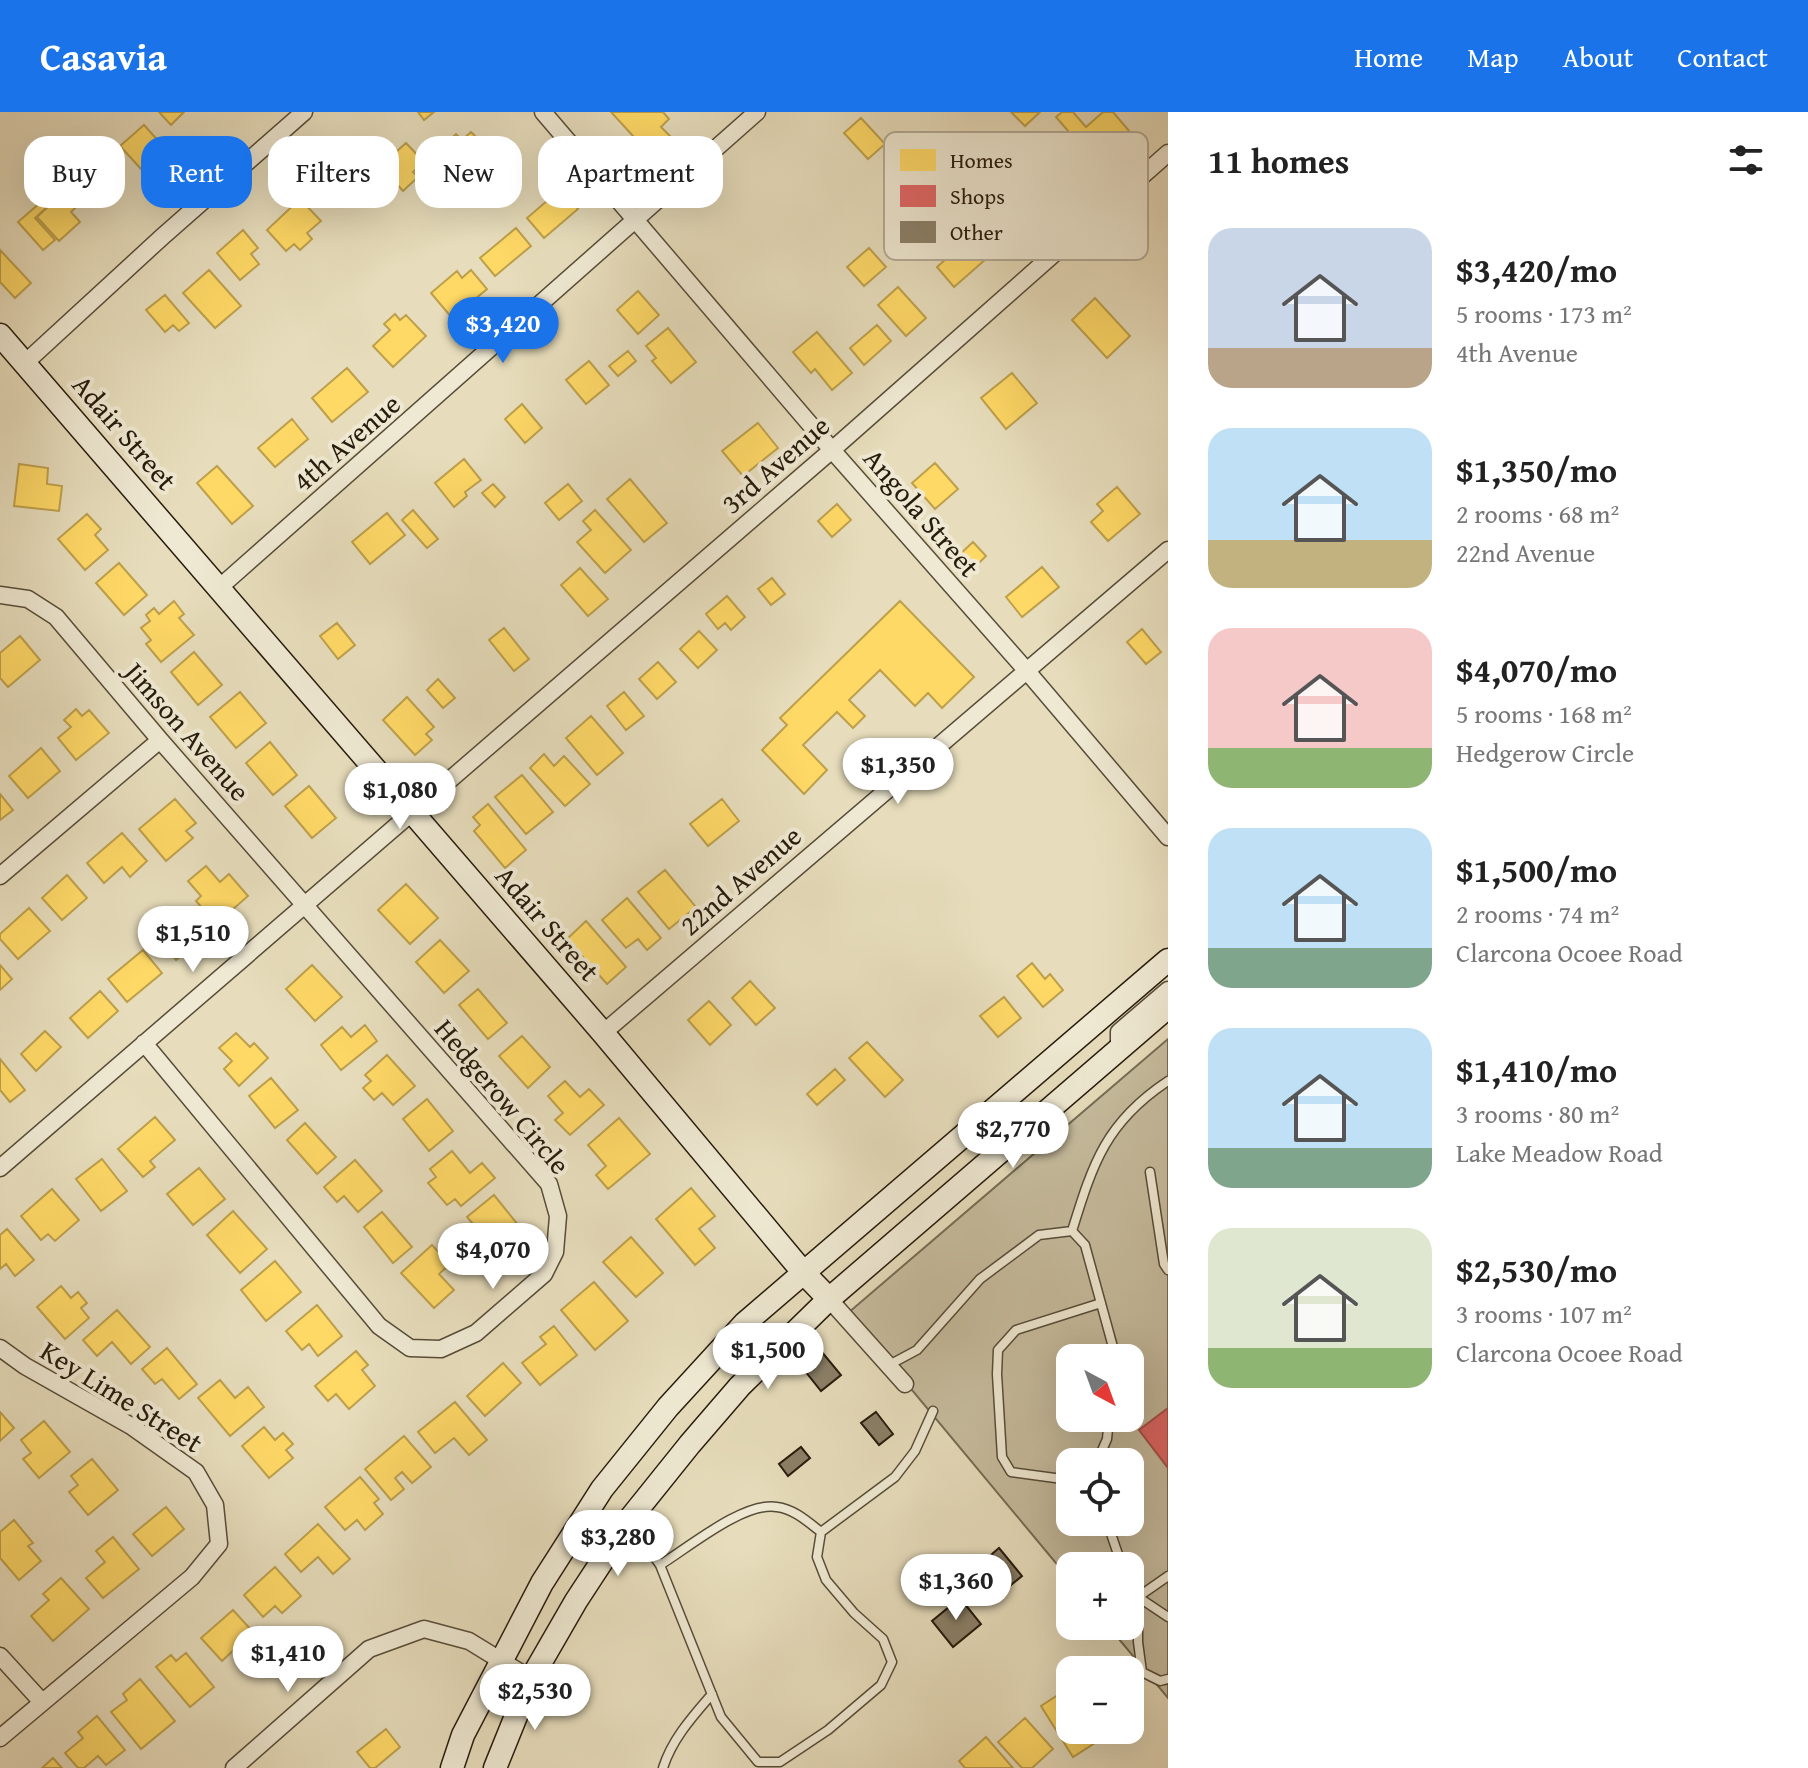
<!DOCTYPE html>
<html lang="en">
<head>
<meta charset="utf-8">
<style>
  :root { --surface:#fff; --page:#f6f6f6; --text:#222; --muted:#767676; --accent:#1a73e8 }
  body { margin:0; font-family:"Gentium Book Plus",serif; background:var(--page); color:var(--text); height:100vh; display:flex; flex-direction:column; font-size:30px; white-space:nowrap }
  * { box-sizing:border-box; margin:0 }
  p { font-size:26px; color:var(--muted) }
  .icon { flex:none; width:44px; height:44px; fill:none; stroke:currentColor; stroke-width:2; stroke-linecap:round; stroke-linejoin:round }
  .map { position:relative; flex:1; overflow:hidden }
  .side { display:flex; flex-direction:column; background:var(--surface); width:640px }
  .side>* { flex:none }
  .banner { position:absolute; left:24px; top:24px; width:760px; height:72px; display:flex; gap:16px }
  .needle { width:52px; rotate:139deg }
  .buttons { position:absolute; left:1056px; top:1232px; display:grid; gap:16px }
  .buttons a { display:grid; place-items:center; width:88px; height:88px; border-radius:16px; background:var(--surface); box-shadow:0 8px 32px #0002; font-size:40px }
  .price { position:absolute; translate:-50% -68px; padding:0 18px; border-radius:28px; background:#fff; color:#222; font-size:26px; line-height:52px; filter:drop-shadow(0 2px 4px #0008) }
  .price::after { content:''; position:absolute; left:50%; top:48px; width:24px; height:18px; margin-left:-12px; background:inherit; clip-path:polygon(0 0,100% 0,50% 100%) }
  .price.current { background:var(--accent); color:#fff }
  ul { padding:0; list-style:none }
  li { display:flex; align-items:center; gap:24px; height:200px; padding:0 40px }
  li span { display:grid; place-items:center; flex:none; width:224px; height:160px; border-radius:24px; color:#555 }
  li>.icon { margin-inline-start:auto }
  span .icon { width:96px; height:96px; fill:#fffc; stroke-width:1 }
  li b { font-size:34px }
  h2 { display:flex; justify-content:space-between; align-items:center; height:96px; padding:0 40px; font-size:34px }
  .chip { padding:0 28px; border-radius:24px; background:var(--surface); box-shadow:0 8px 32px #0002; font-size:28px; line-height:72px }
  .chip.current { background:var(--accent); color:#fff }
  header { display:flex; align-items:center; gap:48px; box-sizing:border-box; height:112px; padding:0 40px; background:var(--accent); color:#fff }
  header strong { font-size:38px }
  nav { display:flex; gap:44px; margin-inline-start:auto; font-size:28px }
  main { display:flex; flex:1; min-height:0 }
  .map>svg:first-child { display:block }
</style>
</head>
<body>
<header>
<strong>Casavia</strong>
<nav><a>Home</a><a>Map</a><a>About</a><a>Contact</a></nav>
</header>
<main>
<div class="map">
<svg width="1168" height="1656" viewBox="0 0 1168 1656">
  <rect width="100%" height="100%" fill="#e7ddbc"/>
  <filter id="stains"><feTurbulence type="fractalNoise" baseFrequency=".0025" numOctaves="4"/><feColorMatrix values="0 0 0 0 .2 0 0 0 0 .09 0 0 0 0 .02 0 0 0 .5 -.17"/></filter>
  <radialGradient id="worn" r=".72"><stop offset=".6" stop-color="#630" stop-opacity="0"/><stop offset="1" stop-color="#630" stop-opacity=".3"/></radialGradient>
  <path fill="#c6bc9e" stroke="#766c55" stroke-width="2" fill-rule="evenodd" d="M1168,927V1586L1108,1514H1130V1454H1070V1468L848,1201ZM1070,1246H1130V1306H1070ZM1070,1350H1130V1410H1070Z"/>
  <path fill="#ffd966" stroke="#bea04b" stroke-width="2" d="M159,0H184L171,13Z
    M418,0H434L424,8Z
    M611,0H663L669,7L661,15L674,28L654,47Z
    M1011,0H1040L1025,14Z
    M1062,0H1073L1086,15L1103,0H1113L1130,20L1095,50L1056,5Z
    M861,6L885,32L868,47L844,21Z
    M144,13L180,53L166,66L161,61L152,69L120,34Z
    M471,20L482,31L455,56L446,47L456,38L448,29L456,22L462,28Z
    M406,31L424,50L413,60L418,65L403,79L388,62L382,67L375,59Z
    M92,41L115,65L84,91L69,74L80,64L74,57Z
    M561,77L578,97L544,126L527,106Z
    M65,79L78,93L71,100L80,110L59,129L37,105Z
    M300,87L321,109L307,121L312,127L300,138L294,132L286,139L267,118Z
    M41,90L46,96L35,106L55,128L43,138L18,110Z
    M516,116L531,134L495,164L480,146Z
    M948,117L970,141L976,136L986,147L954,175L937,155L946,147L932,132Z
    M243,118L258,136L251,142L259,152L240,168L217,141Z
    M869,136L886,155L864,174L847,155Z
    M0,138L31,171L15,186L0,170Z
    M209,158L241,194L215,216L183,181Z
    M471,158L487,177L452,206L431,181L457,159L462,166Z
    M898,175L926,206L906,224L878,193Z
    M638,179L659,203L638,222L617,198Z
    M165,183L189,211L179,219L173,213L165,220L146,198Z
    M1095,186L1130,224L1107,246L1072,208Z
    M395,202L400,208L406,203L426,224L393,255L373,234L390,218L384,212Z
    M877,213L891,229L864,253L850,236Z
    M668,216L696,250L671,271L652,249L656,246L646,234Z
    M817,220L852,261L832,278L815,257L811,261L793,240Z
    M628,239L636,249L618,264L609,254Z
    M589,249L609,273L586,292L566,268Z
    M347,256L368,280L332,310L312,286Z
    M1012,261L1037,291L1006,317L981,286Z
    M522,292L542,316L525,331L505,307Z
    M292,307L308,327L275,355L258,336Z
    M758,311L778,336L743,364L722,339Z
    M464,347L481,368L465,380L467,384L454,395L435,371Z
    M935,351L958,377L935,397L912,371Z
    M19,352L48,356L47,372L62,374L59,399L14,394Z
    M217,354L253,394L232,412L197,371Z
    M630,367L667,411L644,430L607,387Z
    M493,372L505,385L495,395L482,381Z
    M568,372L582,389L559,408L545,391Z
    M1117,375L1140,402L1108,429L1091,410L1103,399L1097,392Z
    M837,392L851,408L832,425L818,409Z
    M413,398L438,427L427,436L402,408Z
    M595,398L631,438L605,461L577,430L591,418L583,409Z
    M387,401L405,423L370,452L352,430Z
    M87,402L101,417L95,423L108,438L85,458L58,427Z
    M973,430L986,444L971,459L958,444Z
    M119,451L147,483L124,503L96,471Z
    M1042,455L1059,475L1022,505L1006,485Z
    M580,456L608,487L588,504L561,473Z
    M772,466L785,482L771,493L758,477Z
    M727,484L745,505L731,518L725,511L718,517L706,502Z
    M174,489L184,502L179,506L194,523L161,550L146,532L151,528L141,516L150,509L146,503L154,496L159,502Z
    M900,489L974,565L942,596L928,581L915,594L880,558L849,588L865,604L853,616L837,600L803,633L827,658L804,682L762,638L787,613L780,606Z
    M337,511L355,533L338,547L320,524Z
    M504,516L529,547L514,559L489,528Z
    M1142,517L1161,540L1146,552L1127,530Z
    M699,519L717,538L698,556L680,537Z
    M20,524L40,548L8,575L0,566V541Z
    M194,540L222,573L198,593L171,560Z
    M658,550L676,570L657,587L639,567Z
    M438,567L455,586L443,596L427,578Z
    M240,580L266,611L236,636L210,605Z
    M624,580L644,604L626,618L607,594Z
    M407,585L434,615L426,622L432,628L415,643L383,608Z
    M76,597L82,604L89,598L109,621L76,648L58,626L71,615L64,608Z
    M591,604L623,641L597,663L566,626Z
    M270,630L297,663L273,683L246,651Z
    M41,636L60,659L28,686L9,664Z
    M544,642L554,654L564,644L590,672L565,694L530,656Z
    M522,663L553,700L526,722L495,685Z
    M309,674L336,706L312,726L285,694Z
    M0,682L13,698L0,708Z
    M175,687L196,711L186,719L193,726L166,749L139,717Z
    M722,687L739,709L708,734L690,712Z
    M488,692L526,738L505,756L474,719L480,713L473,705Z
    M122,721L147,749L130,765L122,755L104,771L87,751Z
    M206,754L220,770L229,762L248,784L216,812L196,789L201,784L188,769Z
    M665,758L696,795L669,817L638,780Z
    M67,763L87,786L62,808L42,786Z
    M406,772L438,806L410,832L378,798Z
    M627,786L661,826L647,838L638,827L626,836L602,808Z
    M29,796L50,819L18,847L0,827V822Z
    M189,800L207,823L176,848L158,825Z
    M586,809L626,855L607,872L567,827Z
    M440,828L469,859L444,881L416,850Z
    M143,838L162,861L127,890L108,867Z
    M1032,851L1045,867L1050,862L1063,878L1043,895L1017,864Z
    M0,853L12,867L0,878Z
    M312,853L342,885L315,909L286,877Z
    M750,869L775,896L756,913L732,886Z
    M478,877L507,911L488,927L459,893Z
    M100,879L118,899L88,926L70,906Z
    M1004,885L1021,906L998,925L980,904Z
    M709,889L731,913L710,933L688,908Z
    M365,913L377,929L341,958L321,933L342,915L351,925Z
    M45,919L61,935L36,959L21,942Z
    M236,921L250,935L254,931L268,946L239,974L224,957L232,949L219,936Z
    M522,924L550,955L528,976L499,944Z
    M867,930L903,968L885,985L849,946Z
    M387,943L415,974L393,993L382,981L374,988L363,976L371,969L365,963Z
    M0,947L25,978L10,990L0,978Z
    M835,957L845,968L817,993L807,982Z
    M271,966L298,998L275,1016L249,984Z
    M565,969L580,985L589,977L604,993L570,1023L555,1008L563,1001L548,984Z
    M427,987L453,1019L429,1039L403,1007Z
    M155,1005L175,1028L150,1049L155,1055L143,1065L118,1037Z
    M619,1006L650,1042L608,1077L596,1063L606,1054L588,1033Z
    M305,1011L336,1045L317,1062L287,1028Z
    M452,1039L470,1061L482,1051L495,1066L461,1094L455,1087L447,1093L428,1071L436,1065L430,1057Z
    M102,1047L127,1079L101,1099L76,1067Z
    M355,1048L382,1079L358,1100L344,1084L337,1090L324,1075Z
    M199,1056L225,1087L193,1113L167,1082Z
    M691,1076L715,1104L699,1117L715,1136L695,1153L656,1107Z
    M52,1077L79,1108L55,1129L48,1122L41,1128L21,1104Z
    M494,1083L523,1119L489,1147L476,1130L483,1124L467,1105Z
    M233,1099L267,1137L240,1161L207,1123Z
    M382,1100L412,1135L393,1151L364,1115Z
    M7,1117L34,1148L15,1164L6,1152L0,1157V1123Z
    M631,1125L663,1161L636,1185L603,1150Z
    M432,1133L450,1152L439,1162L454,1178L434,1196L401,1161Z
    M275,1149L301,1180L266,1209L241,1178Z
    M594,1170L628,1209L595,1238L561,1198Z
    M61,1174L71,1186L78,1180L87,1191L81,1196L89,1206L65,1227L37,1195Z
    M317,1193L342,1224L318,1244L309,1232L302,1238L286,1219Z
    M117,1198L150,1235L131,1252L112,1230L97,1244L83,1228Z
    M554,1214L577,1243L540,1273L522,1251L546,1232L540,1225Z
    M167,1236L197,1272L179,1287L162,1267L155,1272L142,1257Z
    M356,1239L368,1253L362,1258L375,1274L349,1297L336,1282L328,1289L315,1274Z
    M503,1251L521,1271L485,1304L467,1284Z
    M220,1268L235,1286L248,1275L264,1295L230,1324L198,1286Z
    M455,1290L487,1328L469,1343L454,1326L435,1341L418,1320Z
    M0,1300L14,1316L0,1329Z
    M44,1309L70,1340L39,1366L23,1347L31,1341L21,1328Z
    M264,1315L275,1328L283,1321L293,1332L286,1338L293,1346L269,1366L242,1334Z
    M404,1324L431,1355L412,1371L402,1360L395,1366L404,1377L391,1388L365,1357Z
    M92,1347L118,1378L88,1403L69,1380L78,1373L71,1364Z
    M360,1365L379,1387L374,1391L383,1402L365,1418L357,1408L345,1418L325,1395Z
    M166,1395L184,1417L152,1444L133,1422Z
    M14,1408L33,1431L28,1434L41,1449L19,1468L0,1446V1420Z
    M318,1412L350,1447L333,1462L318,1445L301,1460L285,1442Z
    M113,1425L139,1457L103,1486L86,1466L105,1450L96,1439Z
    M275,1455L301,1484L282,1501L275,1494L263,1505L244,1483Z
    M61,1466L89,1497L53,1529L31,1504L49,1488L43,1482Z
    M233,1498L264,1532L248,1547L237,1535L222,1549L201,1526Z
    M186,1541L214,1575L190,1595L156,1555L171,1543L176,1549Z
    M140,1567L175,1609L141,1637L111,1600L127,1588L123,1582Z
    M1070,1575V1618H1115L1073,1645L1041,1594Z
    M97,1604L125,1638L106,1653L98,1644L84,1656H78L65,1641L83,1626L78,1620Z
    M1025,1606L1053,1637L1032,1656H1022L998,1630Z
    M386,1617L400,1635L375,1656H370L357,1640Z
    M986,1625L1013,1656H965L959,1649Z
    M53,1646L62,1656H42Z"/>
  <path fill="#e06666" stroke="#a8504b" stroke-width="2" d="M1168,1296V1356L1139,1318Z"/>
  <path fill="#8b8068" stroke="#271b0c" stroke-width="2" d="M821,1239L841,1263L821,1279L801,1254Z
    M876,1300L893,1322L879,1333L861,1311Z
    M801,1335L810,1346L788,1364L779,1352Z
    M999,1436L1022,1464L1000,1482L977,1455Z
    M960,1486L981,1512L953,1535L932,1509Z"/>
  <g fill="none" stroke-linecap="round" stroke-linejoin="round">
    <defs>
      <path id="lane" d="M1150,1060L1164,1152L1168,1158
        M1072,1119C1093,1051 1106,1010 1168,969
        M889,1253L917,1238L980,1167L1039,1123L1072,1119L1085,1133L1116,1246
        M1097,1350L1107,1327L1109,1306
        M1070,1368L1011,1360L1002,1345L997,1262L998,1238L1016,1218L1101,1191
        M630,1410L660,1453L721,1605L758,1650H780L828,1618L881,1573L892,1550L883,1527L854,1501L826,1468L817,1445L821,1420L895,1365L915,1339L933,1299
        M1107,1410L1122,1454
        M660,1453C688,1436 744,1389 777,1395C794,1397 808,1410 821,1420
        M1130,1469L1138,1485L1168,1505
        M1138,1485V1530L1142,1560L1160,1569L1168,1567
        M1138,1485L1168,1464
        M663,1656C672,1627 693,1604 712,1582"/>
      <path id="street" d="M543,0L832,338L1026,558L1168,725
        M25,251L162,125L304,0
        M220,475L757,0
        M0,483L28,487L56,505L160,628L549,1072L558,1104L555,1140L544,1162L476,1221L441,1237L410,1236L379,1214L144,931
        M0,764L160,628
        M603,921L1168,438
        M1119,936V920L1168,878
        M0,1056L832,338L1168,41
        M829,1187L905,1272
        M0,1236L25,1254L131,1314L196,1360L215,1393L219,1432L192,1465L0,1626
        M0,1544L42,1590
        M234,1656L369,1537L424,1517L469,1529L531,1567"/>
      <path id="secondary" d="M0,223L603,921L803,1160L829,1187
        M452,1656L463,1623L542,1471L602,1377L668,1295L745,1211L1168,848
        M495,1656L531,1567L576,1489L629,1408L690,1332L740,1274L829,1187L1168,895"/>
    </defs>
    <use href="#lane" stroke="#574c38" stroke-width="11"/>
    <use href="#street" stroke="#574c38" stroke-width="19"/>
    <use href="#secondary" stroke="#271b0c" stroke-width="25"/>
    <use href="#lane" stroke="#efe9d3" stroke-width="8"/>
    <use href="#street" stroke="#efe9d3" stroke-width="16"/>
    <use href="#secondary" stroke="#efe9d3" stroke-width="22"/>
  </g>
  <g text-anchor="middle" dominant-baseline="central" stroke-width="8" stroke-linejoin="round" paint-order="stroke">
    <g font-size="28" fill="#271b0c" stroke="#efe9d3">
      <text transform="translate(125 320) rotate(49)">Adair Street</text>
      <text transform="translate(346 330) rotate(-41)">4th Avenue</text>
      <text transform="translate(775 352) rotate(-41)">3rd Avenue</text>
      <text transform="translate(922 400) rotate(49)">Angola Street</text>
      <text transform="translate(188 619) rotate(49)">Jimson Avenue</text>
      <text transform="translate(740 768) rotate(-41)">22nd Avenue</text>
      <text transform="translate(548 811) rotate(49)">Adair Street</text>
      <text transform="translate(503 984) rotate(50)">Hedgerow Circle</text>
      <text transform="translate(122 1284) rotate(32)">Key Lime Street</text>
    </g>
  </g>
  <rect x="884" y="20" width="264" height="128" rx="12" fill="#efe9d3" stroke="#b3ab97" stroke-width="2"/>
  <rect x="900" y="37" width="36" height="22" fill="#ffd966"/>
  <rect x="900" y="73" width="36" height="22" fill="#e06666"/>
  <rect x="900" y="109" width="36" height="22" fill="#8b8068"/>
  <g font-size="22" fill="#271b0c">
    <text x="950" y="56">Homes</text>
    <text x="950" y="92">Shops</text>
    <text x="950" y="128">Other</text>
  </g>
  <rect width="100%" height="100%" filter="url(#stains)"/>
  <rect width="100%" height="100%" fill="url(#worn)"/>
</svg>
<div class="buttons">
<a><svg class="needle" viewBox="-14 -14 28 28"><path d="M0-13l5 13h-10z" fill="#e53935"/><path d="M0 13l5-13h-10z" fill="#767676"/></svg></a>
<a><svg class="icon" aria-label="locate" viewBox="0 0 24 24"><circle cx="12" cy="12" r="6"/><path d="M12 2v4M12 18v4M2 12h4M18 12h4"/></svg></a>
<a>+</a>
<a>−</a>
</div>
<b class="price current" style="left:503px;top:253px">$3,420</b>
<b class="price" style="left:898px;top:694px">$1,350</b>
<b class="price" style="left:400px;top:719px">$1,080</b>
<b class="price" style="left:193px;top:862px">$1,510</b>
<b class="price" style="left:1013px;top:1058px">$2,770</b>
<b class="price" style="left:493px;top:1179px">$4,070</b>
<b class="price" style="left:768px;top:1279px">$1,500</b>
<b class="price" style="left:618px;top:1466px">$3,280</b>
<b class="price" style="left:956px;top:1510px">$1,360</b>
<b class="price" style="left:288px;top:1582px">$1,410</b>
<b class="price" style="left:535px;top:1620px">$2,530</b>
<div class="banner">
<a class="chip">Buy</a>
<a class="chip current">Rent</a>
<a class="chip">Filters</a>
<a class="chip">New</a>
<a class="chip">Apartment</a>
</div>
</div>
<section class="side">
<h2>11 homes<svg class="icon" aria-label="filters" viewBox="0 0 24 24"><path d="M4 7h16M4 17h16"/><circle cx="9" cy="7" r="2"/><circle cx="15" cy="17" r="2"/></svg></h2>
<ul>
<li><span style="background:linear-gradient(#c9d6e8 75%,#b9a48a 0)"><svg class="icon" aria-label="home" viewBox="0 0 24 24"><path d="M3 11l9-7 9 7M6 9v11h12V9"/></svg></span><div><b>$3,420/mo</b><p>5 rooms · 173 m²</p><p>4th Avenue</p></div></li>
<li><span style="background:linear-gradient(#bfe0f5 70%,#c2b280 0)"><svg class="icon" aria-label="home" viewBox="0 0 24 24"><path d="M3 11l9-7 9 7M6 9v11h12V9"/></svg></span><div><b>$1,350/mo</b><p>2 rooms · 68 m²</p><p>22nd Avenue</p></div></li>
<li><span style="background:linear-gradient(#f6c9c9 75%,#8fb573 0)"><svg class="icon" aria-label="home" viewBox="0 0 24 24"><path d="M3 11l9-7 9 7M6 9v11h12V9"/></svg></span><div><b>$4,070/mo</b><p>5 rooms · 168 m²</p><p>Hedgerow Circle</p></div></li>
<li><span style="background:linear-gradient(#bfe0f5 75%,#7fa58c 0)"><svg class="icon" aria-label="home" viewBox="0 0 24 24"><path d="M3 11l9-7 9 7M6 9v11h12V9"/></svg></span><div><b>$1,500/mo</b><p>2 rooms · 74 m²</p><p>Clarcona Ocoee Road</p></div></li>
<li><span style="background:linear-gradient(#bfe0f5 75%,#7fa58c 0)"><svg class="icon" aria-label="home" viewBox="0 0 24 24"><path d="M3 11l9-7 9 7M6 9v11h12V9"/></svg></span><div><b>$1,410/mo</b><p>3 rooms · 80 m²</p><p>Lake Meadow Road</p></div></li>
<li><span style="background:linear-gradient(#dfe7d0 75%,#8fb573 0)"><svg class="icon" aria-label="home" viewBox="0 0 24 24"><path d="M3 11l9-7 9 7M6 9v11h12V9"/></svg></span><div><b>$2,530/mo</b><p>3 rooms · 107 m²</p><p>Clarcona Ocoee Road</p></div></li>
</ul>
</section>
</main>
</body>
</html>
